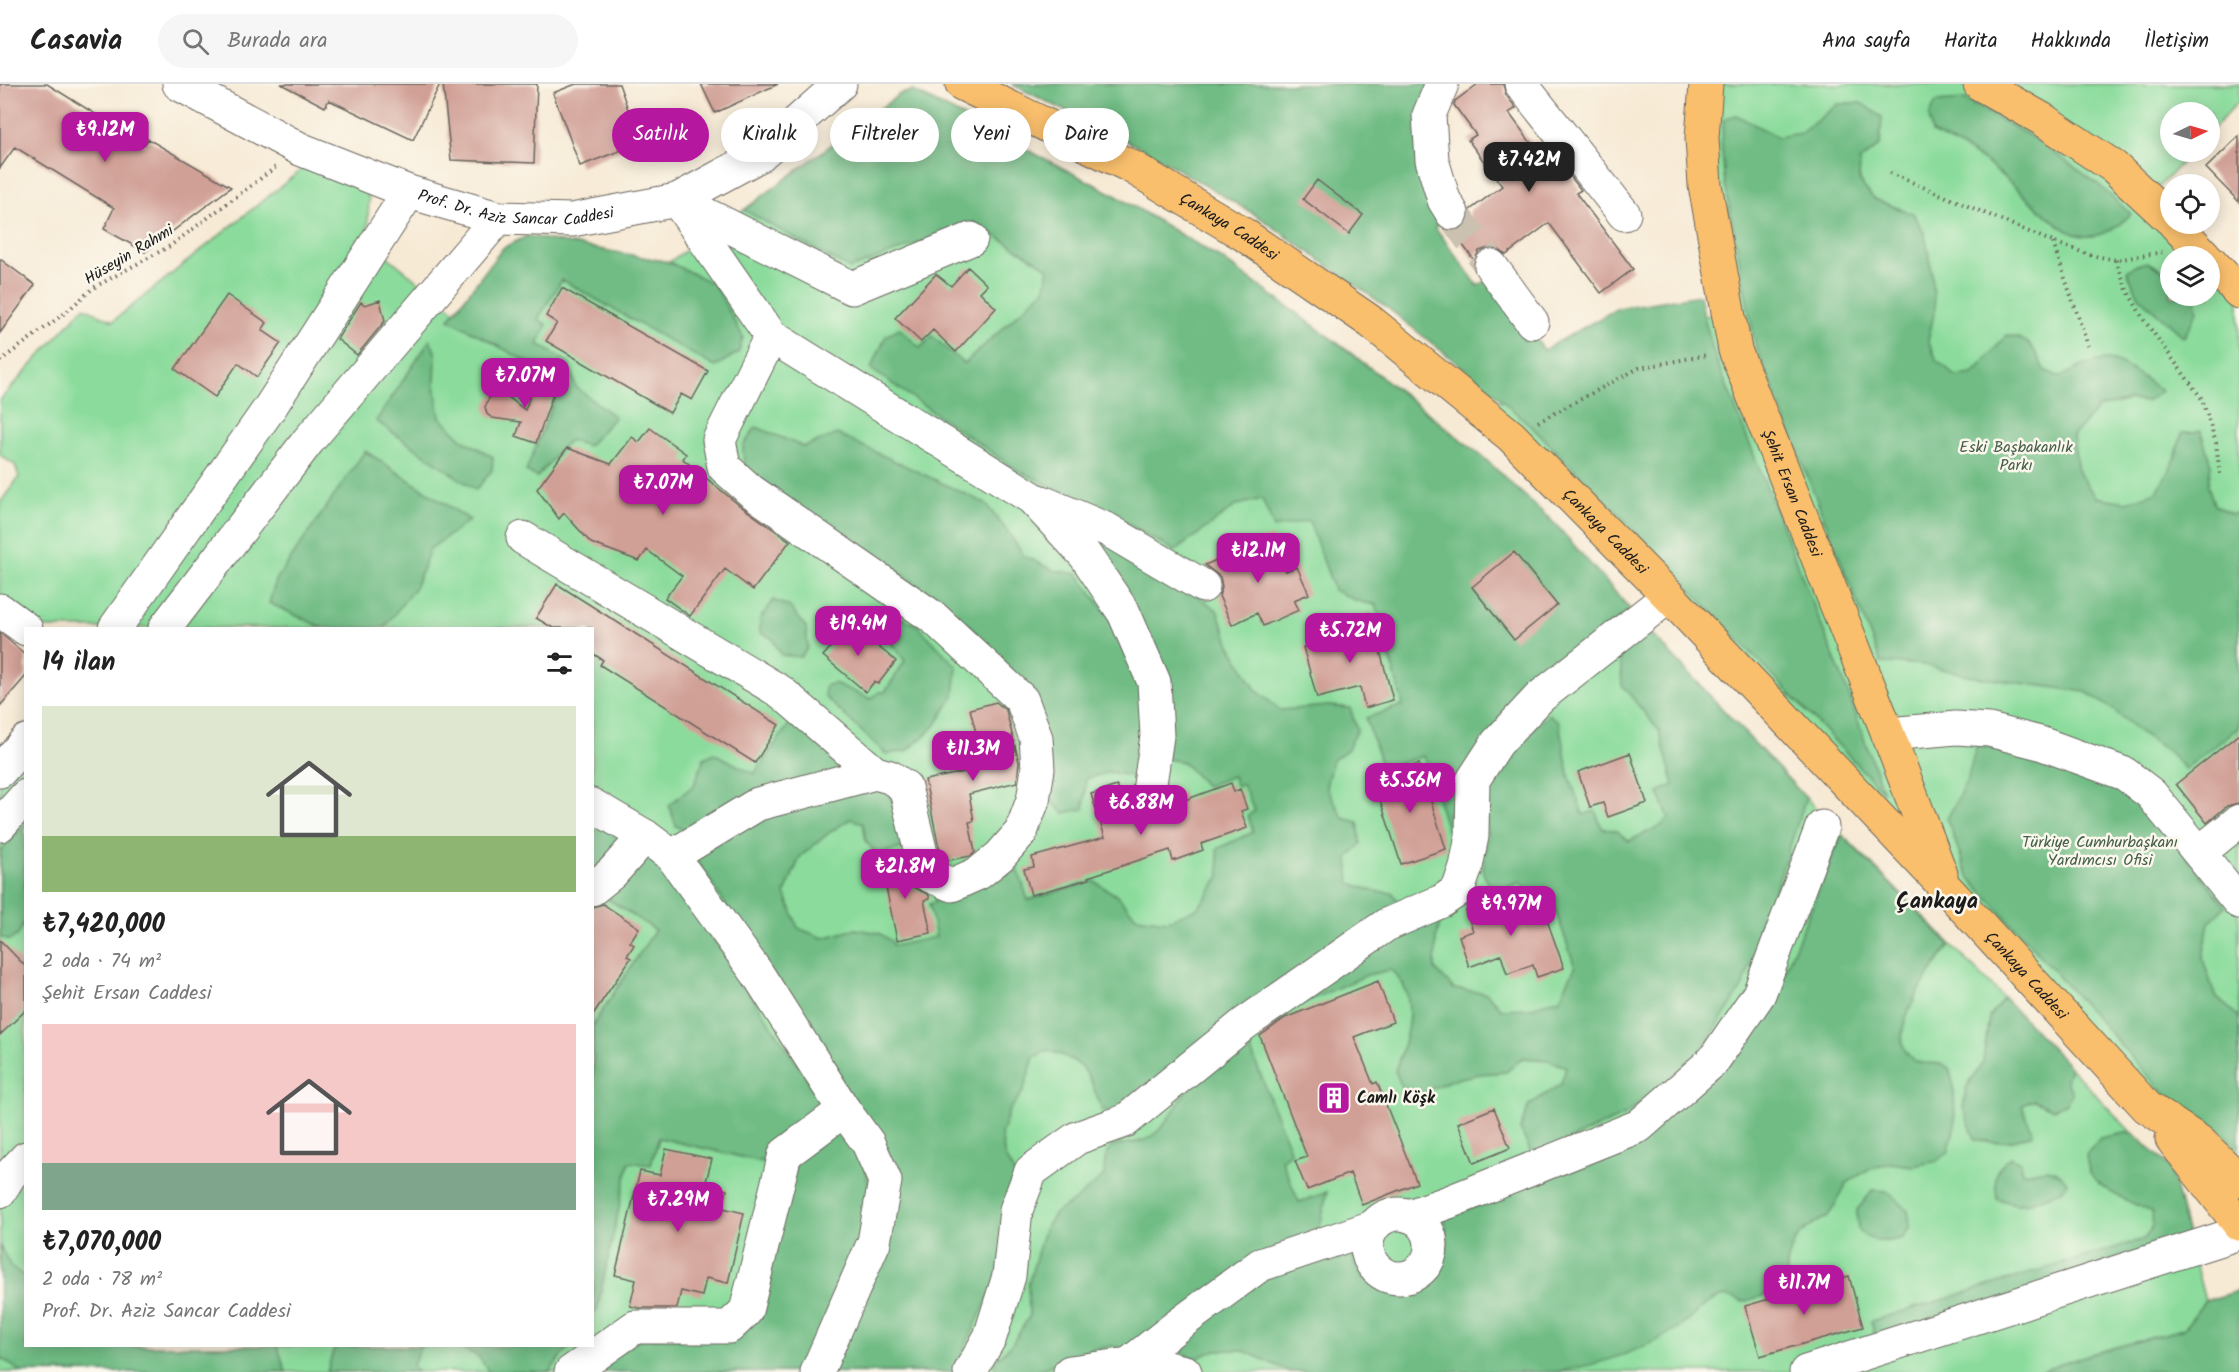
<!DOCTYPE html>
<html lang="tr">
<head>
<meta charset="utf-8">
<style>
  :root { --surface:#fff; --page:#f6f6f6; --text:#222; --muted:#767676; --line:#e0e0e0; --accent:#b5179e }
  body { margin:0; font-family:Kalam,sans-serif; background:var(--page); color:var(--text); height:100vh; display:flex; flex-direction:column; font-size:22px; white-space:nowrap }
  * { box-sizing:border-box; margin:0 }
  p { font-size:20px; color:var(--muted) }
  .icon { flex:none; width:33px; height:33px; fill:none; stroke:currentColor; stroke-width:2; stroke-linecap:round; stroke-linejoin:round }
  .map { position:relative; flex:1; overflow:hidden }
  .details { position:absolute; left:24px; top:543px; width:570px; height:720px; display:flex; flex-direction:column; background:var(--surface); border-radius:0px; box-shadow:0 3px 15px #0003 }
  .details>* { flex:none }
  .guide { position:absolute; left:612px; top:24px; width:570px; height:54px; display:flex; gap:12px }
  .needle { width:39px; rotate:85deg }
  .tools { position:absolute; left:2160px; top:18px; display:grid; gap:12px }
  .tools a { display:grid; place-items:center; width:60px; height:60px; border-radius:50%; background:var(--surface); box-shadow:0 3px 15px #0003; font-size:30px }
  .price { position:absolute; translate:-50% -51px; padding:0 14px; border-radius:12px; background:var(--accent); color:#fff; font-size:20px; line-height:39px; filter:drop-shadow(0 2px 3px #0008) }
  .price::after { content:''; position:absolute; left:50%; top:36px; width:18px; height:14px; margin-left:-9px; background:inherit; clip-path:polygon(0 0,100% 0,50% 100%) }
  .price.selected { background:#222; color:#fff }
  ul { padding:0; list-style:none }
  li { display:grid; align-content:center; gap:12px; height:318px; padding:0 18px }
  li span { display:grid; place-items:center; height:186px; border-radius:0px; color:#555 }
  li>.icon { margin-inline-start:auto }
  span .icon { width:108px; height:108px; fill:#fffc; stroke-width:1 }
  li b { font-size:26px }
  h2 { display:flex; justify-content:space-between; align-items:center; height:72px; padding:0 18px; font-size:26px }
  .tag { padding:0 21px; border-radius:27px; background:var(--surface); box-shadow:0 3px 15px #0003; font-size:21px; line-height:54px }
  .tag.selected { background:var(--accent); color:#fff }
  header { display:flex; align-items:center; gap:36px; box-sizing:border-box; height:84px; padding:0 30px; background:var(--surface); border-bottom:2px solid var(--line) }
  header strong { font-size:28px }
  nav { display:flex; gap:33px; margin-inline-start:auto; font-size:21px }
  .search { width:420px; height:54px; background:var(--page); display:flex; align-items:center; gap:15px; box-sizing:border-box; padding:0 21px; border-radius:33px; color:var(--muted); font-size:22px }
  .map>svg:first-child { display:block }
</style>
</head>
<body>
<header>
<strong>Casavia</strong>
<div class="search"><svg class="icon" aria-label="search" viewBox="0 0 24 24"><circle cx="10" cy="10" r="6"/><path d="M15 15l6 6"/></svg>Burada ara</div>
<nav><a>Ana sayfa</a><a>Harita</a><a>Hakkında</a><a>İletişim</a></nav>
</header>
<div class="map">
<svg width="2239" height="1288" viewBox="0 0 2239 1288">
  <rect width="100%" height="100%" fill="#fbf7ec"/>
  <filter id="ink" filterUnits="userSpaceOnUse"><feTurbulence type="fractalNoise" baseFrequency=".0167" numOctaves="2"/><feDisplacementMap in="SourceGraphic" scale="12" xChannelSelector="R" yChannelSelector="G"/><feConvolveMatrix kernelMatrix="1 2 1 2 8 2 1 2 1" color-interpolation-filters="sRGB"/></filter>
  <filter id="wash" filterUnits="userSpaceOnUse"><feTurbulence type="fractalNoise" baseFrequency=".008" numOctaves="4" result="noise"/><feDisplacementMap in="SourceGraphic" scale="24" xChannelSelector="R" yChannelSelector="G"/><feGaussianBlur stdDeviation="1.35" result="paint"/><feColorMatrix in="noise" values="0 0 0 0 0 0 0 0 0 0 0 0 0 0 0 0 0 1.4 0 .05"/><feComposite in="paint" operator="in"/></filter>
  <g filter="url(#wash)">
    <rect width="100%" height="100%" fill="#f7ead5"/>
    <path fill="#8bdc9c" stroke="#547c5c" stroke-width="1.5" d="M1706,0H2239V17L2210,48V28H2170V68H2192L2148,114L2205,172H2170V212H2210V177L2239,208V1140L2147,1023L1481,327L1625,246L1728,228Z
      M913,7L1113,110L1223,176L1343,263L1427,328L1484,374L1556,441L1648,546L1806,714L2004,914L2133,1050L2170,1083L2205,1217L2239,1207V1288H0V697L25,668L26,1262H592V544H33L0,519V419L19,393L15,381L0,371V316L84,223L113,237L306,82L363,104L369,114L367,156L455,227L503,164L527,152L669,178L744,126L900,10Z"/>
    <path fill="#70bc84" stroke="#466c50" stroke-width="1.5" d="M1011,0H1429L1442,138L1435,143L1478,202L1490,193L1544,266L1618,224L1700,211L1704,233L1714,270L1847,606L1883,708L1616,427L1531,342L1483,300L1389,225L1259,133L1145,66Z
      M913,7L1113,110L1223,176L1343,263L1484,374L1556,441L1630,525L1531,605L1463,746L1452,761L1424,672L1382,684L1366,634L1403,621L1376,521L1357,517L1334,506L1309,437L1274,444L1262,415L1237,421L1175,467L1112,431L1019,387L871,285L886,252L899,244L920,264L932,252L964,280L1045,205L1048,184L974,138L850,185L744,126L900,10Z
      M1965,16L2035,55L2098,100L2131,130C2117,144 2100,156 2078,151C2055,146 2006,91 1981,75C1966,65 1949,57 1932,49L1929,32L1936,18Z
      M1861,19L1882,33L1880,61L1860,77L1859,97L1874,115L1914,130L1925,151L1931,181L1935,225L1928,257L1937,276L1956,292L1973,290L2007,251C2031,255 2035,265 2044,286L2060,293C2075,286 2096,273 2113,277C2126,280 2150,299 2161,307L2146,318L2129,316L2098,324L2073,352L2078,389L2096,413L2126,418L2157,408L2175,375L2182,349L2201,347L2211,381L2208,401L2214,421L2232,430L2239,428V643L2185,685L2168,667L2142,650L2111,624L2086,608L1977,593L1919,580L1881,579L1755,259L1725,101L1721,56L1724,35L1736,31L1778,53L1801,49L1838,20Z
      M527,152L669,178L714,200L743,253L739,268L715,283L562,196L538,235L547,241L538,260L569,279L576,303L615,333L588,362L569,356L537,393L526,387L562,297L449,235L503,164Z
      M2147,178L2170,191V212H2195L2198,226L2184,253L2139,213L2127,187L2137,181Z
      M430,256L436,270L435,300L440,333L462,355L493,373L492,386L476,406L376,337Z
      M756,343L804,363L837,350L985,419L1008,448L1024,472L1053,486L1078,490L1110,535L1142,604L1144,655L1137,693L1109,688L1086,695L1084,725L1064,729L1049,716L1032,607L968,540L901,489L764,401L744,380L743,362Z
      M365,367L470,436L430,465L416,502L384,544H323L269,519L276,496Z
      M1084,448L1161,485L1217,526L1230,561L1256,606L1280,626L1329,622L1350,624L1357,646L1348,665L1332,677L1326,703L1343,734L1358,738L1361,760L1348,774L1350,799L1373,807L1393,809L1399,820L1120,1030L1102,1026C1088,989 1088,978 1047,966L1034,973L1023,1008L1009,1027L1001,1051L1005,1073L1018,1096L999,1191L953,1288H827L882,1166L852,1020L692,768L762,724L887,701L909,762L877,770L866,758L863,739L850,735L830,748L800,773L785,809L798,844L823,854L856,845L879,849L891,857L894,862L936,853L929,820L935,818L932,801H983L1018,785L1028,816L1094,797L1116,811L1137,833L1167,837L1199,823L1220,792L1217,765L1253,748L1248,731L1255,727L1242,700L1237,703L1233,692L1206,702L1183,678L1168,675Z
      M773,516L790,523L806,543L808,563L801,573L781,571L772,554L760,549V535Z
      M903,534L918,542L957,583L954,612L935,642L907,667L886,670L825,613V602L834,599L871,615L879,608H885L905,577L883,549L894,536Z
      M1648,546L1806,714L1743,902L1698,971L1628,1029L1533,1073L1520,1045L1529,1021L1561,1000L1566,983L1548,976L1523,974L1506,988L1480,990L1451,996L1423,1009L1406,1013L1395,987C1404,960 1415,932 1405,905C1403,898 1396,891 1391,886L1367,891L1285,927L1384,852L1443,828L1436,855L1435,885L1454,905L1486,909L1501,925L1529,924L1560,914L1575,883L1550,810L1529,814L1521,798L1491,809L1483,788L1487,752L1485,704L1507,668L1549,630L1559,639L1569,691L1583,731L1595,727L1602,744L1617,747L1629,757L1662,741L1669,734L1658,708L1674,701L1659,647L1622,601L1620,570Z
      M792,636L852,689L692,750L676,742L669,721L694,701L704,674L714,669L754,690Z
      M1995,662L2036,673L2119,703L2143,719L2226,822L2209,838L2203,875L2215,912L2239,933V1065L2214,1041L2162,1007L1968,792L1947,735L1967,696L1976,663Z
      M592,736L626,756L592,791Z
      M25,741V837L18,851L10,856L0,853V768Z
      M1842,751L1950,861C1935,883 1878,953 1914,976C1924,983 1936,975 1949,984L1954,1002L1955,1041L1948,1069L1936,1077L1913,1082L1890,1079L1867,1086L1847,1099L1828,1133C1797,1144 1781,1171 1789,1204L1743,1218C1736,1214 1729,1211 1721,1213C1706,1217 1696,1231 1684,1240C1646,1266 1600,1281 1555,1288H1291L1242,1266H1215L1196,1275L1165,1263L1261,1196L1354,1163C1354,1167 1353,1173 1354,1177C1354,1181 1358,1185 1361,1189C1377,1212 1422,1215 1438,1189C1449,1173 1448,1153 1444,1135L1639,1056L1773,915Z
      M644,768L665,783L825,1021L770,1057L763,1078L659,1054L651,1081L629,1078L597,1226L593,1232V941L655,846L602,811Z
      M2004,914L2070,983L2066,996L2072,1008L2066,1019L2054,1025L2034,1016L2022,1021L2033,1050C2012,1057 1996,1061 1975,1055L1963,1024L1966,1004L1983,978L1989,933Z
      M1249,961L1291,1069L1281,1075L1299,1118L1327,1108L1318,1153L1128,1267L1112,1262L1089,1266L1034,1288H995V1277L1012,1260L1029,1233L1028,1201L1044,1146L1055,1129L1073,1118L1104,1092L1105,1075L1111,1063C1124,1058 1144,1060 1155,1050C1171,1036 1179,1016 1191,1000C1204,982 1229,971 1249,961Z
      M841,1044L875,1099L864,1156L805,1288H586L639,1255L742,1252L796,1077Z
      M2125,1049L2134,1050L2170,1083L2188,1152L1876,1257L1871,1237L2144,1155L2153,1142L2152,1129C2135,1119 2101,1108 2091,1090C2088,1086 2087,1077 2086,1071L2100,1054Z
      M2012,1073L2021,1079L2023,1089C2044,1086 2053,1079 2067,1098L2062,1107C2032,1114 2028,1128 1997,1114C1995,1094 1992,1084 2012,1073Z
      M1873,1106L1887,1107L1908,1126L1910,1142L1903,1154C1883,1159 1874,1160 1858,1146L1857,1126Z
      M0,1162L11,1183L25,1193L26,1262H275L278,1264L286,1288H21L0,1273Z
      M2239,1207V1288H2039L2087,1271L2183,1245L2205,1217Z
      M339,1262H424H421L413,1281L417,1288H327L333,1267Z
      M457,1262H570L549,1288H489L479,1273Z"/>
    <g id="blocks">
      <path fill="#d09f95" d="M0,0H47L145,61L148,55L231,103L145,168L104,145L114,124L15,63L0,84Z
        M281,0H440L413,56L329,16L325,23Z
        M443,0H537L534,79L451,76Z
        M576,0H619L640,59L580,82L553,9Z
        M701,0H778L715,29Z
        M1478,0H1503L1506,11L1516,24L1509,29L1547,81L1556,74L1581,106L1576,109L1633,185L1601,209L1549,139L1506,171L1498,165L1488,164L1479,167L1474,176L1453,148L1461,145L1468,138L1470,126L1502,102L1468,56L1476,51L1454,21L1455,17Z
        M2239,52V118L2206,84Z
        M1317,96L1363,131L1349,150L1303,115Z
        M0,175L35,201L0,249Z
        M968,183L987,201L980,208L996,224L956,268L933,246L921,258L895,234L936,190L951,202Z
        M562,204L708,287L692,316L681,310L670,329L546,257L557,239L546,232Z
        M227,211L267,239L262,246L281,259L257,293L238,279L215,313L175,285Z
        M380,216L385,237L357,271L337,255L361,218L365,221Z
        M537,292L557,299L536,359L516,352L521,338L492,334L487,330L485,323L489,314L498,309L504,310L525,326Z
        M650,344L686,370L683,375L739,421L790,457L753,506L725,485L690,532L665,514L682,492L647,466L639,477L591,459L564,429L559,435L537,405L567,364L611,380L632,353L639,358Z
        M1271,452L1286,487L1297,483L1309,510L1294,516L1299,526L1263,542L1257,529L1232,541L1219,512L1222,503L1220,493L1205,481Z
        M1514,468L1557,521L1514,556L1472,503Z
        M557,500L779,641L755,679L600,581L603,576L592,569V544H553L536,534Z
        M1370,529L1393,616L1365,624L1360,603L1317,614L1303,563L1355,549L1350,534Z
        M846,537L896,577L878,600L874,598L866,608L823,572L831,563L828,560Z
        M0,549L26,571V592L0,622Z
        M996,618L1006,626L1019,678L1017,698L969,710L974,737L969,738L975,768L971,772L944,777L938,759L925,696L985,684L970,625Z
        M2239,650V719L2227,722L2207,739L2176,700Z
        M1630,669L1647,719L1608,733L1603,719L1590,723L1578,688Z
        M1419,680L1446,765L1401,780L1373,694Z
        M1231,699L1234,708L1240,705L1247,725L1241,727L1247,744L1201,760L1203,766L1173,777L1170,766L1088,793L1089,795L1031,811L1024,785L1034,783L1032,773L1105,753L1091,710L1117,702L1126,728L1134,725L1137,729L1146,733L1155,731L1162,726L1167,713L1182,708L1185,716Z
        M902,770L911,802L929,811V815L924,816L931,849L897,856L880,775Z
        M1516,809L1523,829L1542,822L1564,884L1537,893L1533,881L1507,890L1501,871L1469,883L1459,852L1473,847L1466,827Z
        M603,820L639,844L630,858L634,861L627,872L631,874L592,932V823Z
        M0,856L26,883V926L0,951Z
        M1378,897L1393,938L1354,953L1373,1000L1377,998L1417,1099L1362,1121L1350,1089L1307,1106L1295,1077L1307,1073L1260,952L1285,934Z
        M1494,1024L1510,1064L1474,1079L1458,1039Z
        M666,1065L712,1075L705,1101L727,1106L723,1124L744,1129L728,1199L706,1194L702,1212L681,1207L677,1224H639L630,1222L636,1196L615,1191L640,1087L660,1091Z
        M1849,1192L1863,1243L1760,1272L1745,1222Z"/>
    </g>
  </g>
  <g filter="url(#ink)">
    <use href="#blocks" fill-opacity="0" stroke="#69645d" stroke-width="1.5"/>
    <g fill="none" stroke-linecap="round" stroke-linejoin="round">
      <path stroke="#cbc1b0" stroke-width="33" stroke-dasharray="33 16" stroke-linecap="butt" d="M1452,129L1491,182"/>
      <defs>
        <g id="minor">
          <path id="s1" d="M179,0L300,65L409,108L498,134L572,136L677,116L760,71L840,0"/>
          <path d="M1442,0L1429,31L1432,76L1444,116L1452,129"/>
          <path d="M1521,0L1624,130"/>
          <path d="M677,116L771,252L719,356L724,383L751,407L934,534L1022,616L1036,654L1038,685L1033,716L1021,748L1000,772L979,789L952,801L926,790L905,703L890,693L875,689"/>
          <path d="M681,118L852,204L971,155"/>
          <path d="M1491,182L1532,238"/>
          <path d="M771,252L1032,414L1085,471L1124,529L1154,598L1157,652L1148,714"/>
          <path d="M1042,418L1108,446L1203,502"/>
          <path d="M523,454L781,608L875,689L758,720L672,772"/>
          <path d="M0,526L26,545"/>
          <path d="M115,544L269,325L409,108"/>
          <path d="M165,544L308,357L498,134"/>
          <path d="M1888,650L1956,644L1989,646L2040,659L2125,690L2151,710L2239,818"/>
          <path d="M0,687L26,657"/>
          <path d="M592,721L645,752L672,772L757,889L844,1026L868,1059L885,1097L874,1158L817,1288"/>
          <path d="M0,741L26,712"/>
          <path d="M2200,768L2239,737"/>
          <path d="M592,805L612,789L645,752"/>
          <path d="M0,1107L10,1091L26,1074"/>
          <circle cx="1399" cy="1162" r="32"/>
          <path d="M1409,1132L1449,1118L1639,1042L1713,977L1759,910L1822,743"/>
          <path d="M1129,1280L1159,1282L1185,1288"/>
          <path d="M571,1288L635,1243H729L746,1227L785,1070L844,1026"/>
          <path d="M970,1288L990,1253L1009,1192L1016,1126L1031,1087L1077,1054L1125,1037L1244,940L1386,841L1442,817L1458,806L1466,783L1472,752L1473,696L1497,659L1540,613L1669,512"/>
          <path d="M1070,1288L1129,1280L1177,1242L1260,1181L1373,1143"/>
          <path d="M1806,1288L2239,1149"/>
        </g>
        <g id="major">
          <path id="s2" d="M962,0L1132,83L1243,150L1371,238L1511,352L1669,512L1946,804L2147,1023L2200,1058L2239,1096"/>
          <path id="s3" d="M1706,0L1702,54L1705,101L1735,266L1888,650L1941,790"/>
          <path d="M1980,0L2042,35L2114,83L2170,135"/>
          <path d="M2175,140L2205,172"/>
          <path d="M2210,177L2239,208"/>
          <path d="M2172,1055L2239,1140"/>
        </g>
      </defs>
      <use href="#minor" stroke="#69645d" stroke-width="35"/>
      <use href="#major" stroke="#69645d" stroke-width="35"/>
      <path stroke="#69645d" stroke-width="4" stroke-dasharray="1.5 4.5" stroke-linecap="butt" d="M1890,89L2053,158L2090,171L2116,176L2163,168
        M2053,159L2088,262
        M2116,176L2127,206L2144,236L2202,315L2216,359L2220,390
        M0,277L65,229L93,204L170,162L276,83
        M1538,338L1639,284L1707,271"/>
      <use href="#minor" stroke="#fff" stroke-width="33"/>
      <use href="#major" stroke="#f9bf6d" stroke-width="33"/>
    </g>
  </g>
  <defs>
    <symbol id="building-square" viewBox="-11 -11 22 22"><rect x="-9" y="-9" width="18" height="18" rx="4" fill="#b5179e" stroke="#fbf7ec"/><path d="M-4-6H4V6H1V3H-1V6H-4ZM-2.5-4.3h1.7v1.8h-1.7ZM.8-4.3h1.7v1.8H.8ZM-2.5-1h1.7V.8h-1.7ZM.8-1h1.7V.8H.8Z" fill="#fff"/></symbol>
  </defs>
  <g fill-rule="evenodd">
    <use href="#building-square" x="1315" y="995" width="38" height="38"/>
  </g>
  <g text-anchor="middle" dominant-baseline="central" stroke-width="5" stroke-linejoin="round" paint-order="stroke">
    <g font-size="16" fill="#1c1c1c" stroke="#fbf7ec">
      <text stroke="none"><textPath href="#s1" startOffset="364">Prof. Dr. Aziz Sancar Caddesi</textPath></text>
      <text stroke="none"><textPath href="#s2" startOffset="303">Çankaya Caddesi</textPath></text>
      <text transform="translate(129 171) rotate(-31)">Hüseyin Rahmi</text>
      <text stroke="none"><textPath href="#s3" startOffset="423">Şehit Ersan Caddesi</textPath></text>
      <text stroke="none"><textPath href="#s2" startOffset="789">Çankaya Caddesi</textPath></text>
      <text stroke="none"><textPath href="#s2" startOffset="1401">Çankaya Caddesi</textPath></text>
    </g>
    <g font-size="16" fill="#435f49" stroke="#fbf7ec">
      <text x="2016" y="363">Eski Başbakanlık<tspan x="2016" dy="18">Parkı</tspan></text>
      <text x="2100" y="758">Türkiye Cumhurbaşkanı<tspan x="2100" dy="18">Yardımcısı Ofisi</tspan></text>
    </g>
    <g font-size="16" font-weight="bold" fill="#1c1c1c" stroke="#fbf7ec" text-anchor="start">
      <text x="1357" y="1014">Camlı Köşk</text>
    </g>
    <g font-size="22" font-weight="bold" fill="#1c1c1c" stroke="#fbf7ec">
      <text x="1937" y="818">Çankaya</text>
    </g>
  </g>
</svg>
<div class="tools">
<a><svg class="needle" viewBox="-14 -14 28 28"><path d="M0-13l5 13h-10z" fill="#e53935"/><path d="M0 13l5-13h-10z" fill="#767676"/></svg></a>
<a><svg class="icon" aria-label="locate" viewBox="0 0 24 24"><circle cx="12" cy="12" r="6"/><path d="M12 2v4M12 18v4M2 12h4M18 12h4"/></svg></a>
<a><svg class="icon" aria-label="layers" viewBox="0 0 24 24"><path d="M12 4l9 5-9 5-9-5zM3 14l9 5 9-5"/></svg></a>
</div>
<b class="price" style="left:105px;top:79px">₺9.12M</b>
<b class="price selected" style="left:1529px;top:109px">₺7.42M</b>
<b class="price" style="left:525px;top:325px">₺7.07M</b>
<b class="price" style="left:663px;top:432px">₺7.07M</b>
<b class="price" style="left:1258px;top:500px">₺12.1M</b>
<b class="price" style="left:858px;top:573px">₺19.4M</b>
<b class="price" style="left:1350px;top:580px">₺5.72M</b>
<b class="price" style="left:973px;top:698px">₺11.3M</b>
<b class="price" style="left:1410px;top:730px">₺5.56M</b>
<b class="price" style="left:1141px;top:752px">₺6.88M</b>
<b class="price" style="left:905px;top:816px">₺21.8M</b>
<b class="price" style="left:1511px;top:853px">₺9.97M</b>
<b class="price" style="left:678px;top:1149px">₺7.29M</b>
<b class="price" style="left:1804px;top:1232px">₺11.7M</b>
<div class="guide">
<a class="tag selected">Satılık</a>
<a class="tag">Kiralık</a>
<a class="tag">Filtreler</a>
<a class="tag">Yeni</a>
<a class="tag">Daire</a>
</div>
<section class="details">
<h2>14 ilan<svg class="icon" aria-label="filters" viewBox="0 0 24 24"><path d="M4 7h16M4 17h16"/><circle cx="9" cy="7" r="2"/><circle cx="15" cy="17" r="2"/></svg></h2>
<ul>
<li><span style="background:linear-gradient(#dfe7d0 70%,#8fb573 0)"><svg class="icon" aria-label="home" viewBox="0 0 24 24"><path d="M3 11l9-7 9 7M6 9v11h12V9"/></svg></span><div><b>₺7,420,000</b><p>2 oda · 74 m²</p><p>Şehit Ersan Caddesi</p></div></li>
<li><span style="background:linear-gradient(#f6c9c9 75%,#7fa58c 0)"><svg class="icon" aria-label="home" viewBox="0 0 24 24"><path d="M3 11l9-7 9 7M6 9v11h12V9"/></svg></span><div><b>₺7,070,000</b><p>2 oda · 78 m²</p><p>Prof. Dr. Aziz Sancar Caddesi</p></div></li>
</ul>
</section>
</div>
</body>
</html>
